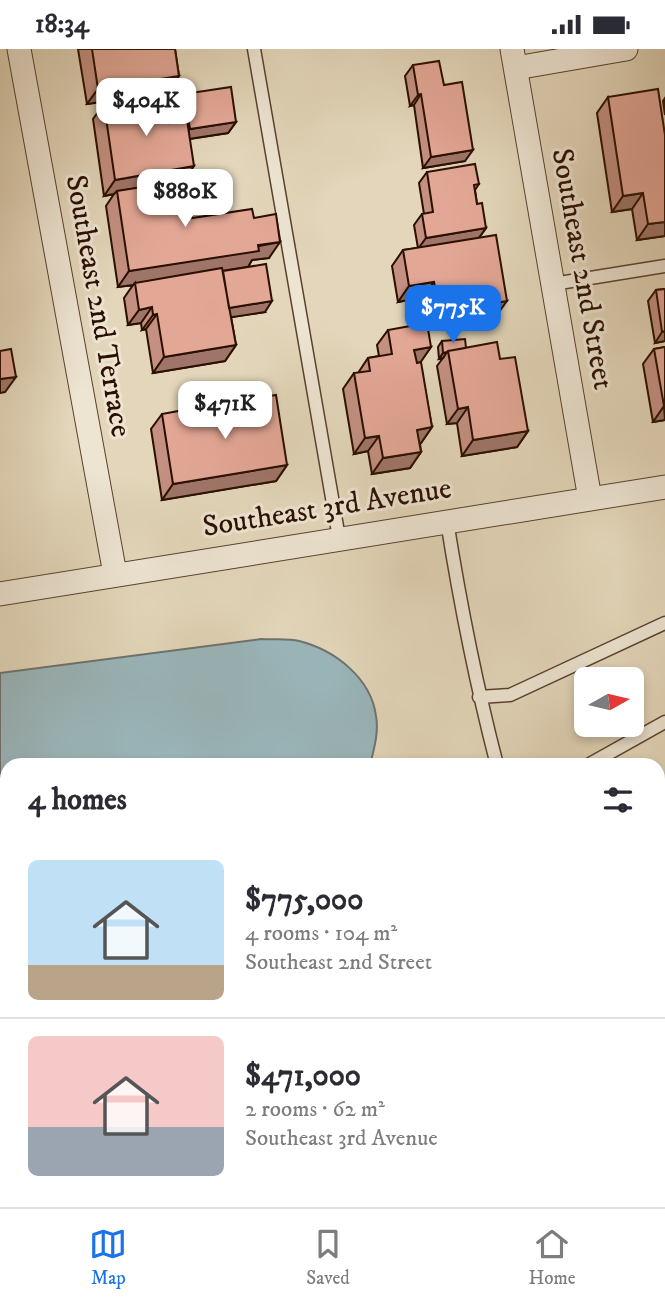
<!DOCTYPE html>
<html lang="en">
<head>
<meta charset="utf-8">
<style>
  :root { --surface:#fff; --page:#f2f2f3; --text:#2b2b33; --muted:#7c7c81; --line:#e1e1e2; --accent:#1a73e8 }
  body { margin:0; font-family:"IM FELL DW Pica",serif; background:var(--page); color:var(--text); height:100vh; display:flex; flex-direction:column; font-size:26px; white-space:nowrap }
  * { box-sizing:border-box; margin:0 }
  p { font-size:23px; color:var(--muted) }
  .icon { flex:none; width:38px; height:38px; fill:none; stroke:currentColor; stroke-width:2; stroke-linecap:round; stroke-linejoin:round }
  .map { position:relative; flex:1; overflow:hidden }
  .side { position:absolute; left:0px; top:709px; width:665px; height:450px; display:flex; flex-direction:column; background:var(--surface); border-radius:21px 21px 0 0; box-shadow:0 4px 10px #0003 }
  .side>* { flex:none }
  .needle { width:46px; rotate:82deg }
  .controls { position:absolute; left:574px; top:618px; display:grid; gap:14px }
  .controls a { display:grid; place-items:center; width:70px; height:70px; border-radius:10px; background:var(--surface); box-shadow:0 4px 10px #0003; font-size:35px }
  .price { position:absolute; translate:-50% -60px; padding:0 16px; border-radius:14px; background:#fff; color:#222; font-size:23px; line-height:46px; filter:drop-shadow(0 2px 4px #0008) }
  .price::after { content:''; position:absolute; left:50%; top:42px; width:21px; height:16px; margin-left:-10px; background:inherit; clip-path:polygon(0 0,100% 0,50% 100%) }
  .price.active { background:var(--accent); color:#fff }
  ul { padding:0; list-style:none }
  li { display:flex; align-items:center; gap:21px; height:175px; padding:0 28px }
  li+li { border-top:2px solid var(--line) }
  li span { display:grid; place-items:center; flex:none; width:196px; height:140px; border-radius:10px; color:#555 }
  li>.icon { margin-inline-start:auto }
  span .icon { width:84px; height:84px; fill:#fffc; stroke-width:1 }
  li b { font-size:30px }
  h2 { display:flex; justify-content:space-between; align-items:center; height:84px; padding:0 28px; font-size:30px }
  .status { display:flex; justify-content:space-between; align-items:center; height:49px; padding:0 35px; background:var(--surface); direction:ltr }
  .status svg { height:19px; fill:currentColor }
  .tab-bar { display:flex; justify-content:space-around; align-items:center; height:98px; border-top:2px solid var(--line); background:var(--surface); font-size:19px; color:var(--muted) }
  .tab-bar a { display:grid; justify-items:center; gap:4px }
  .tab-bar .active { color:var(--accent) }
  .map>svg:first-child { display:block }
</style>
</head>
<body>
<div class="status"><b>18:34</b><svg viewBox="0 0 49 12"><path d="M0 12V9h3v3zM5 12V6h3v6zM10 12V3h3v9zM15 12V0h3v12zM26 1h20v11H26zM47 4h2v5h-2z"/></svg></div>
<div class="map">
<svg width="665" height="1158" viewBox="0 0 665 1158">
  <rect width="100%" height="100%" fill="#e3d6ba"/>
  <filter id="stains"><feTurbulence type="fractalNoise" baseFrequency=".00286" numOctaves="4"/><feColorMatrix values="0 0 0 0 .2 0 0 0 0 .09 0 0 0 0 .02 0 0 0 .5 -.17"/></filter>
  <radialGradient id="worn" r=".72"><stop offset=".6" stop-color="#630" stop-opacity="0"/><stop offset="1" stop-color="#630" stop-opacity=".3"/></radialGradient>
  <path fill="#9ab6bb" stroke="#6e7370" stroke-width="2" d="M261,590C273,591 288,589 299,592C335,601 371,629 376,667C379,683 374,700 370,716H7V761L0,750V624Z
    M91,1152H282L281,1158H93Z"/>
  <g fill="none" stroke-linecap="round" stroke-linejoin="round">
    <defs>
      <path id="service" d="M254,0L339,489
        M553,235L665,217
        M447,472C460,554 476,635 497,716
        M479,648L510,646L665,574
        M588,716L665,673
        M606,1152L608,1158
        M532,1158L533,1152"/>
      <path id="minor" d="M19,0L115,525
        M512,0L590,450
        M516,19L626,0
        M0,545L665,438"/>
    </defs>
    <use href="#service" stroke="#59412e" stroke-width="15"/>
    <use href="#minor" stroke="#59412e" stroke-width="25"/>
    <use href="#service" stroke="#ede4d2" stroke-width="12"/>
    <use href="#minor" stroke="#ede4d2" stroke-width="23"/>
  </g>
  <path fill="#c39081" stroke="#2b0f00" stroke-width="2" d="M78,0H175L179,27L168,43L87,55Z
    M413,16L444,36L465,112L423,119L414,56L410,57L405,27Z
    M184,45L236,73L228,84L190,90L184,131L192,169H254L269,209L252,211L248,218L223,222L265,263L231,268L236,296L225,312L153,324L146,280L142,281L141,274L128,276L124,249L133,236L118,238L106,157L114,145L104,147L93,70L104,55L169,74L179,72L177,56Z
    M608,48L665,187L637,191L632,160L612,163L597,64Z
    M665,49V66L663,52Z
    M427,123L479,135L475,141L477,155L486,179L479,189L496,267L429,279L423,248L398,253L392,217L403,201L418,199L414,176L422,165H424L419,134Z
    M665,240V292L655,294L648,252L656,241Z
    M388,281L431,298L420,313L432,378L421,394H420L421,403L410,419L372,425L368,402L354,405L343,340L354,324H358L368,309L379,307L377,296Z
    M442,292L466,299L500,310L528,382L517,398L462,407L457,374L447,375L437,317L443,309L439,310L438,298Z
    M665,298V371L653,373L643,315L654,300Z
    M234,353L287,416L276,432L162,451L151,380L162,365L203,374L218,372L226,361L229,360Z
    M665,734V807L658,795V738Z
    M325,1152H389L386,1158H324Z"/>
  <path fill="#9f7569" stroke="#2b0f00" stroke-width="2" d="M179,27L168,43L87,55L98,40Z
    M421,45L414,56L410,57L418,46Z
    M236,73L228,84L182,91L190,80Z
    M473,101L465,112L423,119L431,108Z
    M194,117L183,133L117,142L114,145L104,147L115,131Z
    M643,144L632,160L612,163L623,147Z
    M665,173V187L637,191L648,175Z
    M486,179L478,190L418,200L426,189Z
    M280,193L269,209L252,211L248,218L135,235V234L133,236L118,238L129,222Z
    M434,233L423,248L398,253L409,237Z
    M272,252L265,263L220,270L228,259Z
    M507,252L496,267L429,279L440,263Z
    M152,258L141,274L128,276L139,261Z
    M157,265L146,280L142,281L153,266Z
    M665,282V292L655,294L662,283Z
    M236,296L225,312L153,324L164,308Z
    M431,298L420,314L403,317L414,301Z
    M447,303L443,309L439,310L443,304Z
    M16,328L5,343L0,344V330Z
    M664,357L665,371L653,373Z
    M468,358L457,374L447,375L458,360Z
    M432,378L421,394L406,396L417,381Z
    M528,382L517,398L462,407L473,391Z
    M379,387L368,402L354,405L365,389Z
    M421,403L410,419L372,425L383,409Z
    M287,416L276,432L162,451L173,435Z
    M332,1152H370L388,1155L386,1158H327Z"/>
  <path fill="#e3a796" stroke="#2b0f00" stroke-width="2" d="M92,0H175L179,27L98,40Z
    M439,12L444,36L462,33L473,101L431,108L421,45L418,46L413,16Z
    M231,38L236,73L190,80L184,45Z
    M658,40L665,86V173L648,175L643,144L623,147L608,48Z
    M164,45L169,74L187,71L194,117L115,131L104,55Z
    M475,115L479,135L474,136L477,155L482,154L486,179L426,189L422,165L433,163L427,123Z
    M186,131L192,169L252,160L254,169L276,165L280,193L258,196L259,202L129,222L117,142Z
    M496,186L507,252L440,263L434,233L409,237L403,201Z
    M266,215L272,252L229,259L223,222Z
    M222,219L236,296L164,308L157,265L153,266L152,258L139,261L135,234Z
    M665,240V282L662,283L656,241Z
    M427,274L431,298L414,301L417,314L421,313L432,378L417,381L421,403L383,409L379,387L365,389L354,324L370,322L368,309L392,305L388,281Z
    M465,290L466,299L448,302L447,303L443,304L442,292Z
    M497,293L500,310L515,308L528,382L473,391L468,358L458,360L448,302Z
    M665,298V357H664L654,300Z
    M11,300L16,328L0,330V302Z
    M276,346L287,416L173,435L162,365L200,358L203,374L227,371L226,361L235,359L234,353Z
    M665,734V764L658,751V738Z
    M0,920L7,959V1152H42V1157L37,1158H0Z
    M370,1152H389L388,1155Z"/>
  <g text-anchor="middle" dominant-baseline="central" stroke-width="6" stroke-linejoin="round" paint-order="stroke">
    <g font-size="30" fill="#2b0f00" stroke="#ede4d2">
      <text transform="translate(582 220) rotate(80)">Southeast 2nd Street</text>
      <text transform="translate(98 257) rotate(80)">Southeast 2nd Terrace</text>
      <text transform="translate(327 459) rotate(-9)">Southeast 3rd Avenue</text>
    </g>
  </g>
  <rect width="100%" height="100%" filter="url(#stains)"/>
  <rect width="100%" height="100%" fill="url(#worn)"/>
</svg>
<div class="controls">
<a><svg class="needle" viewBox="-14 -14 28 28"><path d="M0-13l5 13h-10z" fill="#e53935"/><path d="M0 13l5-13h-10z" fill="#7c7c81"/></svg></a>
</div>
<b class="price" style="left:146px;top:89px">$404K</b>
<b class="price" style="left:185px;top:180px">$880K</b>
<b class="price active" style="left:453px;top:296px">$775K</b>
<b class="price" style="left:225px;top:392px">$471K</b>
<section class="side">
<h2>4 homes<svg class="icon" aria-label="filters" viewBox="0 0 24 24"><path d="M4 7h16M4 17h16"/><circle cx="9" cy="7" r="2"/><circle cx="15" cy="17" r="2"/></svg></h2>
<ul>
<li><span style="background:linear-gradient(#bfe0f5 75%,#b9a48a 0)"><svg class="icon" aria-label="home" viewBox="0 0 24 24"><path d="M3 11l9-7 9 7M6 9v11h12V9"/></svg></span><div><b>$775,000</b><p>4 rooms · 104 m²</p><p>Southeast 2nd Street</p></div></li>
<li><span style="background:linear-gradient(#f6c9c9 65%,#9aa5b1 0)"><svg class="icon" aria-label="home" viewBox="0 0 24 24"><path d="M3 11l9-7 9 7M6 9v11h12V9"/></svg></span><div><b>$471,000</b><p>2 rooms · 62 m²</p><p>Southeast 3rd Avenue</p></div></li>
</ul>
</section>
</div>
<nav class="tab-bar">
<a class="active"><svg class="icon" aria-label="map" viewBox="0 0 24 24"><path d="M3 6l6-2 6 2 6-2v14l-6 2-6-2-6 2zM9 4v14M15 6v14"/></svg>Map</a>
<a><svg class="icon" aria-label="saved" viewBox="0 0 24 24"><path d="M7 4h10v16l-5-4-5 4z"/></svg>Saved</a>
<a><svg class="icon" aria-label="home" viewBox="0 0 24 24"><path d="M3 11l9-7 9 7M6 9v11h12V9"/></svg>Home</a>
</nav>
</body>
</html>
